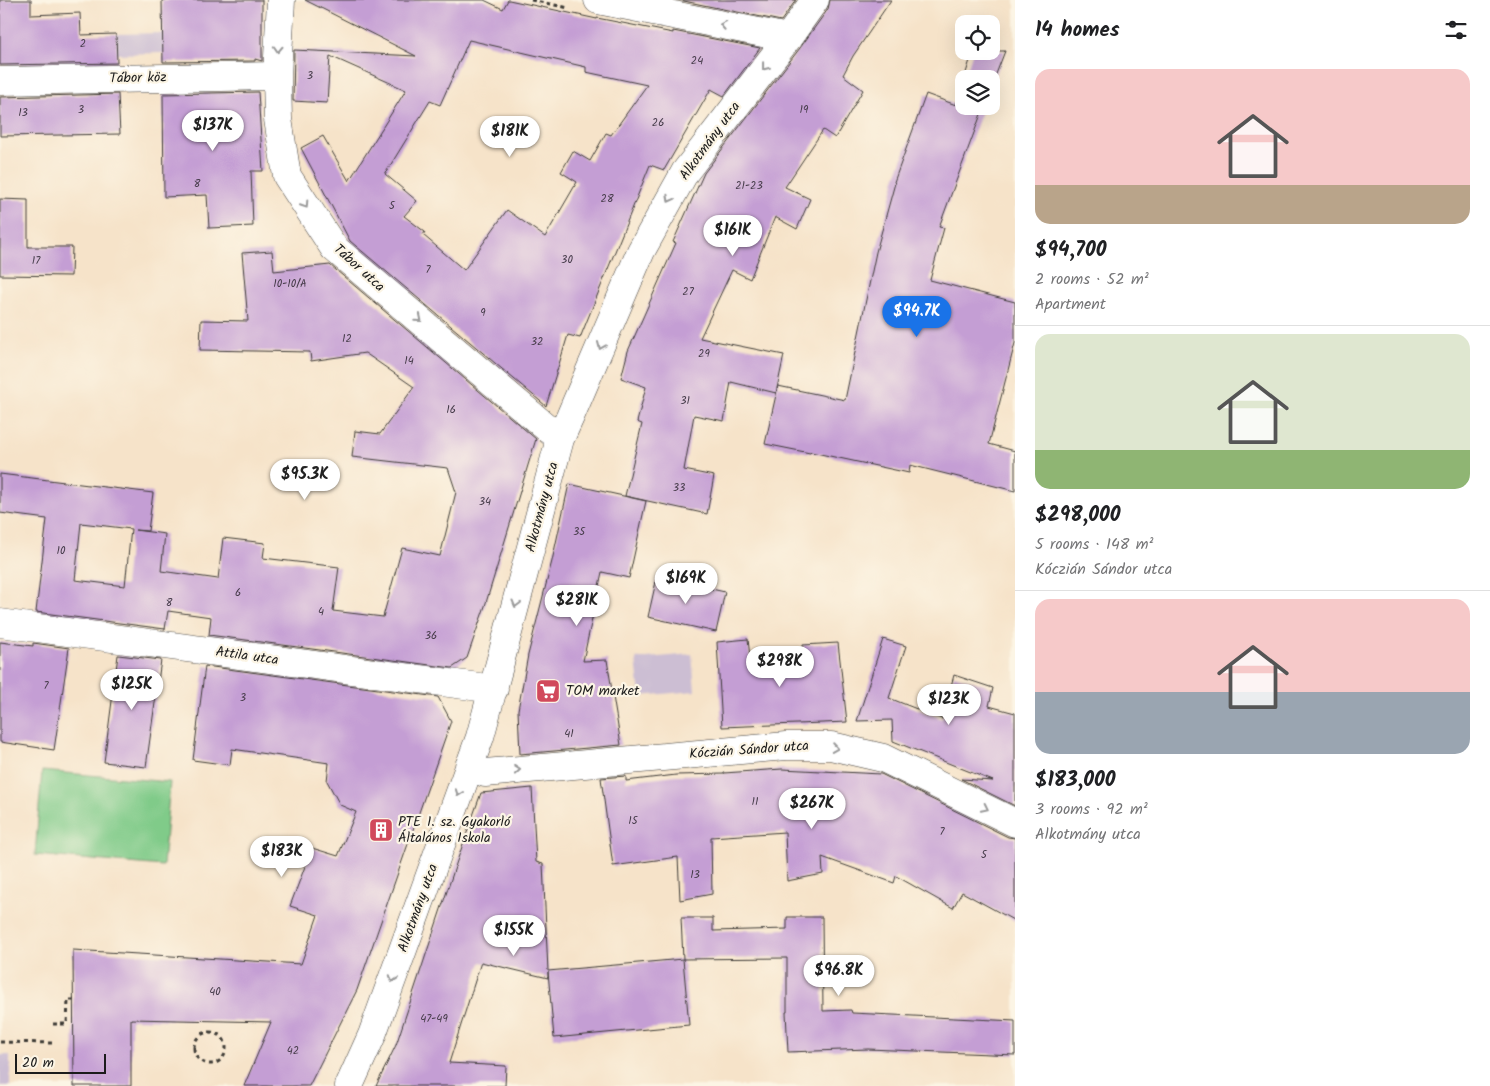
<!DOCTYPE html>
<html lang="en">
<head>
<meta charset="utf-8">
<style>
  :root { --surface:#fff; --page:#f6f6f6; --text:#202124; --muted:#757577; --line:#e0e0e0; --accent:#1a73e8 }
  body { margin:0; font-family:Kalam,sans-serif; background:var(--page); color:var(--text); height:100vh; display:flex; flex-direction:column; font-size:19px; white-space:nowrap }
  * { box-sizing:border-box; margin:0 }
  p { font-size:16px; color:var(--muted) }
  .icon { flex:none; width:28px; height:28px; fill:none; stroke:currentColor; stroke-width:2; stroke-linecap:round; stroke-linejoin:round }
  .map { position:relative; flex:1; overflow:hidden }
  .panel { display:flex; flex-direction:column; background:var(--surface); width:475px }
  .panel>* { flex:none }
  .buttons { position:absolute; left:955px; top:15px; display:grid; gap:10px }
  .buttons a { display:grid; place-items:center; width:45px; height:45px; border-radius:10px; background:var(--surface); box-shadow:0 5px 20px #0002; font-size:25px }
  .scale { position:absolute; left:15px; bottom:12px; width:91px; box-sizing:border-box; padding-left:5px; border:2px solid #1c1c1c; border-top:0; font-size:14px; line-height:18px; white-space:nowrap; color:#1c1c1c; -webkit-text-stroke:4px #fcf5e5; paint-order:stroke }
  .price { position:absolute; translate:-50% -42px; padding:0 11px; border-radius:18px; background:#fff; color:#222; font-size:16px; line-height:32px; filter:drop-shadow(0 1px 2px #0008) }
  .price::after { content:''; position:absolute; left:50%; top:30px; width:15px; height:11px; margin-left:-8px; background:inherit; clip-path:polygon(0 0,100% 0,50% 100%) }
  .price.current { background:var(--accent); color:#fff }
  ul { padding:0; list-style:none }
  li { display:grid; align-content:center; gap:10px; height:265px; padding:0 20px }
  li+li { border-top:1px solid var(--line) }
  li span { display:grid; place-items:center; height:155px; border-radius:15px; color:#555 }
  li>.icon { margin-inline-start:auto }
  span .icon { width:90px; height:90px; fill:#fffc; stroke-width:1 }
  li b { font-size:21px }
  h2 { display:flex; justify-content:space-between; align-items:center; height:60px; padding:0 20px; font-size:21px }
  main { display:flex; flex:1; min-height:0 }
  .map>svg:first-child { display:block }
</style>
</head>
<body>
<main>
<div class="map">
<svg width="1015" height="1086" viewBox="0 0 1015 1086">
  <rect width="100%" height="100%" fill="#fcf5e5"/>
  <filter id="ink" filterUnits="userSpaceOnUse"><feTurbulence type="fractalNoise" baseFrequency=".02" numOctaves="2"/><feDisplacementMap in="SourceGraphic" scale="10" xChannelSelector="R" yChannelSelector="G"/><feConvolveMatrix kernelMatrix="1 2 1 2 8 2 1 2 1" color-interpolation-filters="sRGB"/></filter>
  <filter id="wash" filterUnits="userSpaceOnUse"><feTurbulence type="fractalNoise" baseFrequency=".0096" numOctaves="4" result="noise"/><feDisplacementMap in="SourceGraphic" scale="20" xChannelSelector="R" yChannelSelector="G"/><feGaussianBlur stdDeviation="1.12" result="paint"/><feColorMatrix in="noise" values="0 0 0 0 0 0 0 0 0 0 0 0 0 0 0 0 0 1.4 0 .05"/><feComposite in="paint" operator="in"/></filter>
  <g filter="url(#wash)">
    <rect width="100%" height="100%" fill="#f6e3c9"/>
    <path fill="#ccbed3" d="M163,33V53L117,54L116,34Z
      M692,654L695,691L640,696L636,659Z
      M0,1055H10V1086H0Z"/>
    <path fill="#80cb89" stroke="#4e7452" d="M42,771L170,782L163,866L35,855Z"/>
    <g id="blocks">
      <path fill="#c49ed4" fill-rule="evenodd" d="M0,0H31V15L80,13L81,35L116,34L117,63L0,65Z
        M162,0H262V61L255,59V61L163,62Z
        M305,0H484L503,9L508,0H509L597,19V18L673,33V31L760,48L724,96L711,89L664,170L650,165L580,338L568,335L546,406L350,241L301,148L323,136L349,181L406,90L330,56L327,103L293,101L294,50L416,56ZM469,40L586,67V72L647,85L611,135L606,133L590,161L573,151L561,172L577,182L545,237L507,210L464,270L423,235L425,232L404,216L417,201L385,174L430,101L440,105Z
        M679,0H796L781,21Z
        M830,0H891L853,56L843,75L863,90L835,138L823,130L785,187L810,199L797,229L775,217L750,279L732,270L700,338L784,355L776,393L731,382L724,421L694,415L684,470L714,476L707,514L625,496L642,424L637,422L646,387L621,378L628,351L676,243L673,242L704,173L800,48L828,9Z
        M973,51H1005L991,87V79H964Z
        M964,81V106H984L939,227L944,228L930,280L1015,302V343L989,444L1015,451V491L910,465L909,473L811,452L810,453L765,444L778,386L845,400L876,252L895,183L894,182L926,94L956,105Z
        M258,92L263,171H251L253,226L209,228L207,195L164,197L163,94Z
        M118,94L120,134L0,136V97Z
        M0,199L28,200V247H72L71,276L0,275Z
        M272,251L274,271L330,265L536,439L485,606L467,658L452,668L209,635L211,617L168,611L165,629L36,612L47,519L0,513V474L153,493L148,531L135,530L165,534L161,571L218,579L223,538L265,543L263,558L339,567L333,611L383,617L402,548L440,556L456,492L448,468L352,457L355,431L380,434L414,387L365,353L311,361L310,352L200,350L201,320L248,321L242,253ZM81,523L131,529L125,586L75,580Z
        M569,484L646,501L629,578L602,572L583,661L607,660L621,745L520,754L518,710L528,655L552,561Z
        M657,577L725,592L716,632L648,617Z
        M748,639L751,666L803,664V645L838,643L847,722L722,727L717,642Z
        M883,639L906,646L889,698L942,719L954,675L993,688L989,706L1015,713V806L961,779L993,781L893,741L892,720L857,721Z
        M0,642L33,646V643L69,648L54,750L0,742Z
        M118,655L161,660L146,767L104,762Z
        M205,666L438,697L451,721L357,990L309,1086H244L271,1022L131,1019V1086H74L73,950L301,964L318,915L290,906L312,848L338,856L356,812L340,805L327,781L329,763L232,749L230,765L193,760Z
        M782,769L881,774L1008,837L1015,838V921L962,892L953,908L896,876L894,883L822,857L823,874L787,881L785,832L711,837L712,894L680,900L678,857L613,866L601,778L626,776V781L676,775L724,774V773Z
        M532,788L536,862L543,864L548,971L683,959L689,1025L554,1038L548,972V978L481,962L449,1063L506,1066L505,1086H376L396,1045L457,861L481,793Z
        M787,917H822L823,1011L851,1010L852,1013L1015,1021V1055L868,1049L788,1052L786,1012H787V958L683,959L681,918H713V931L787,929Z"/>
    </g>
  </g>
  <g filter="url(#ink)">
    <use href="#blocks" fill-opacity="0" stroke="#3d3a36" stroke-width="1"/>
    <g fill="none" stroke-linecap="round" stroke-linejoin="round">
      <defs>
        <path id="minor" d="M281,0L277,76L278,119L287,176L334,248L560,439
          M598,0L788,38
          M0,81L277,76
          M0,623L494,689
          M469,766L485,773L786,746H831L883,758L1015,823
          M349,1086L372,1035L480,737L560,439L570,417L641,251L685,172L788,38L815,0"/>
      </defs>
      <use href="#minor" stroke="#3d3a36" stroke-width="29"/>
      <path stroke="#3d3a36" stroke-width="3" stroke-dasharray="4 4" stroke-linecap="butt" d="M531,0L569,8
        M53,1024H67L68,1000H74
        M194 1048a16 16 0 1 1 32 0a16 16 0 1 1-32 0Z
        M0,1042L53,1043"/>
      <use href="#minor" stroke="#fff" stroke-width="28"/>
    </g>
    <defs><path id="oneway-chevron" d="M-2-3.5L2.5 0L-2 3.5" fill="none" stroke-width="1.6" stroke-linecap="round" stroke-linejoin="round" transform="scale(1.25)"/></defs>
    <g stroke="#999">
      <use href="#oneway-chevron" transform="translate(723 25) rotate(-169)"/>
      <use href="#oneway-chevron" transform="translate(278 49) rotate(93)"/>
      <use href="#oneway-chevron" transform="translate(765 67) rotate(128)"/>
      <use href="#oneway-chevron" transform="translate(670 199) rotate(119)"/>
      <use href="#oneway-chevron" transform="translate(305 205) rotate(57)"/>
      <use href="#oneway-chevron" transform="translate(419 319) rotate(40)"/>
      <use href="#oneway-chevron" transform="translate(601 346) rotate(113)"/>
      <use href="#oneway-chevron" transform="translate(516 604) rotate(105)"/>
      <use href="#oneway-chevron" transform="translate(835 748) rotate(9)"/>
      <use href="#oneway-chevron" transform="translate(517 770) rotate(-5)"/>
      <use href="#oneway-chevron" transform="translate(459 793) rotate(110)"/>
      <use href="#oneway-chevron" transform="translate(985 808) rotate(26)"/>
      <use href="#oneway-chevron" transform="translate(393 979) rotate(110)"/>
    </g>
  </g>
  <defs>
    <symbol id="supermarket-square" viewBox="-11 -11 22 22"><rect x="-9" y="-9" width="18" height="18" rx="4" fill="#d1495b" stroke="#fcf5e5"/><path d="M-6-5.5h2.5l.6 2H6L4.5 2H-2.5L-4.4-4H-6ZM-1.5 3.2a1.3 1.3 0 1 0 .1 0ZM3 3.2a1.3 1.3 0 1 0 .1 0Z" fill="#fff"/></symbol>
    <symbol id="building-square" viewBox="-11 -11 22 22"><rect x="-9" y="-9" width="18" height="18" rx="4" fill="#d1495b" stroke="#fcf5e5"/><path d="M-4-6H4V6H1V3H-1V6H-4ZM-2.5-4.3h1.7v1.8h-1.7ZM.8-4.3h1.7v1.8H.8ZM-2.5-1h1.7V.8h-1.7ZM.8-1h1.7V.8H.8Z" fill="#fff"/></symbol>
  </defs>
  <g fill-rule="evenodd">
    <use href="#supermarket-square" x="534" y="677" width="28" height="28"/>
    <use href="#building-square" x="367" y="816" width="28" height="28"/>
  </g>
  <g text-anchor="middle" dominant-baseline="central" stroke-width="4.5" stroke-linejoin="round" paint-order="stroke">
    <g font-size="11" fill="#463c4a">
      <text x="83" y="44">2</text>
      <text x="697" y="61">24</text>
      <text x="310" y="76">3</text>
      <text x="81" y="110">3</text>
      <text x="804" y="110">19</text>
      <text x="23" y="113">13</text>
      <text x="658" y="123">26</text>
      <text x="197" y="184">8</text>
      <text x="749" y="186">21-23</text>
      <text x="607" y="199">28</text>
      <text x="392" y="206">5</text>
      <text x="567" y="260">30</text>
      <text x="36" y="261">17</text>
      <text x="428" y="270">7</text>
      <text x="290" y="284">10-10/A</text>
      <text x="688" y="292">27</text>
      <text x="483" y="313">9</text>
      <text x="347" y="339">12</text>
      <text x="537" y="342">32</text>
      <text x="704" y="354">29</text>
      <text x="409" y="361">14</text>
      <text x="685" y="401">31</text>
      <text x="451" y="410">16</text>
      <text x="679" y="488">33</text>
      <text x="485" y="502">34</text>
      <text x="579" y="532">35</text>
      <text x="61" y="551">10</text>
      <text x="238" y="593">6</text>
      <text x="169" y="603">8</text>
      <text x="321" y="612">4</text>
      <text x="431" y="636">36</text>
      <text x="46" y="686">7</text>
      <text x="243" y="698">3</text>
      <text x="569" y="734">41</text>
      <text x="755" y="802">11</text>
      <text x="633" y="821">15</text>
      <text x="942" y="832">7</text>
      <text x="984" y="855">5</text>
      <text x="695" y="875">13</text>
      <text x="215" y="992">40</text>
      <text x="434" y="1019">47-49</text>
      <text x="293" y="1051">42</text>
    </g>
    <g font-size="14" fill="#1c1c1c" stroke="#fcf5e5">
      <text transform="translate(138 78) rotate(-1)">Tábor köz</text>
      <text transform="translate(710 141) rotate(-54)">Alkotmány utca</text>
      <text transform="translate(359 268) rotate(42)">Tábor utca</text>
      <text transform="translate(542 507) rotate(-75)">Alkotmány utca</text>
      <text transform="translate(247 656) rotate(8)">Attila utca</text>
      <text transform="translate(749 750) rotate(-4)">Kóczián Sándor utca</text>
      <text transform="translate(418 908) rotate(-70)">Alkotmány utca</text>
    </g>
    <g font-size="14" fill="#1c1c1c" stroke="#fcf5e5" text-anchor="start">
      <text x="566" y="691">TOM market</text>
      <text x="398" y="822">PTE 1. sz. Gyakorló<tspan x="398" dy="16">Általános Iskola</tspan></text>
    </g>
  </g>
</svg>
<div class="buttons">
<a><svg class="icon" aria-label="locate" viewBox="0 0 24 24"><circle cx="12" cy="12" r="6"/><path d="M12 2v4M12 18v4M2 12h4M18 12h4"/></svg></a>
<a><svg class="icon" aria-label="layers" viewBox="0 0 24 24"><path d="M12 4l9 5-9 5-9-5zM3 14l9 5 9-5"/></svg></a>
</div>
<div class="scale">20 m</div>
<b class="price" style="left:213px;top:152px">$137K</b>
<b class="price" style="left:510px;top:158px">$181K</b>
<b class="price" style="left:733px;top:257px">$161K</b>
<b class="price current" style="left:917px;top:338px">$94.7K</b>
<b class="price" style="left:305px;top:501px">$95.3K</b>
<b class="price" style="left:686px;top:605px">$169K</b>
<b class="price" style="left:577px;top:627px">$281K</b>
<b class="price" style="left:780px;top:688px">$298K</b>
<b class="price" style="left:132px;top:711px">$125K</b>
<b class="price" style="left:949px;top:726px">$123K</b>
<b class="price" style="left:812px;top:830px">$267K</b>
<b class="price" style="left:282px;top:878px">$183K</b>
<b class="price" style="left:514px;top:957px">$155K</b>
<b class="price" style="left:839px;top:997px">$96.8K</b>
</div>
<section class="panel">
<h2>14 homes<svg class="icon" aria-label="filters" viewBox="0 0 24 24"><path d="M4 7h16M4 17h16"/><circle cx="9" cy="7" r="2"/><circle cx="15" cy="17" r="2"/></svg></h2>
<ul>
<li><span style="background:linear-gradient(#f6c9c9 75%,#b9a48a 0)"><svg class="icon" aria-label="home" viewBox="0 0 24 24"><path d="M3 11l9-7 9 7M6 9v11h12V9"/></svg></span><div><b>$94,700</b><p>2 rooms · 52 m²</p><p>Apartment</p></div></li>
<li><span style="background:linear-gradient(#dfe7d0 75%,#8fb573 0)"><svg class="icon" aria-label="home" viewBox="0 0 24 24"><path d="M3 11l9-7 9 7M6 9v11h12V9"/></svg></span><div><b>$298,000</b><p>5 rooms · 148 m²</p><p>Kóczián Sándor utca</p></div></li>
<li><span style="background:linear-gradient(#f6c9c9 60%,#9aa5b1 0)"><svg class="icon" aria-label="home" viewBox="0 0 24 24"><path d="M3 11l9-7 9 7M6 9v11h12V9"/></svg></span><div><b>$183,000</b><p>3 rooms · 92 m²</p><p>Alkotmány utca</p></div></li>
</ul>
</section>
</main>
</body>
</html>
